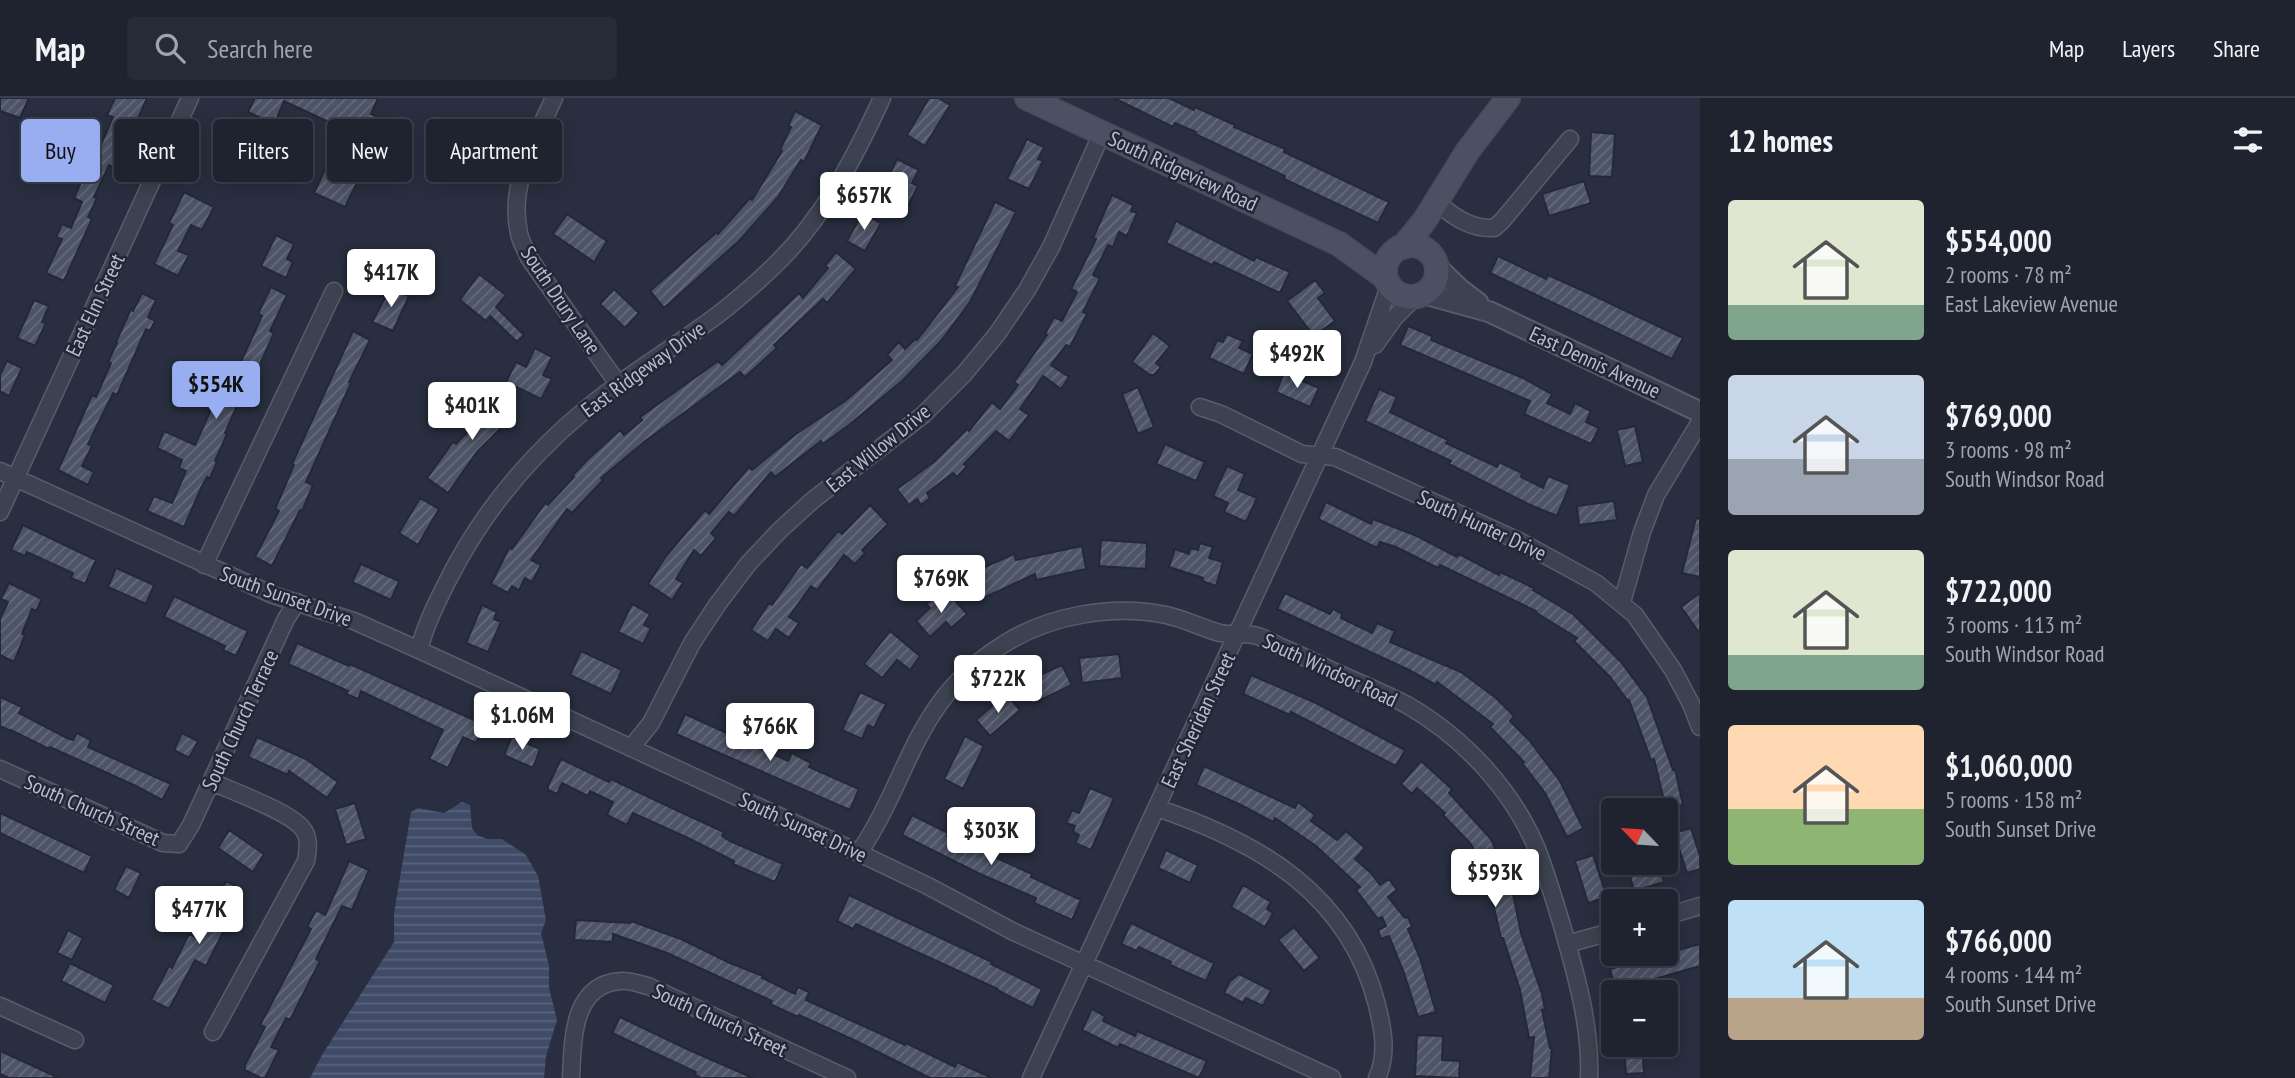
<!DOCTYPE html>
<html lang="en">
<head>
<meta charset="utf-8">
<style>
  :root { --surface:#1f2330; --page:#272b38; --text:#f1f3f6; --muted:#a1a4ab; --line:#3c404c; --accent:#99aef1 }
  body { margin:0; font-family:"PT Sans Narrow",sans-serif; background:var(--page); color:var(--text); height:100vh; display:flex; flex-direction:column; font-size:26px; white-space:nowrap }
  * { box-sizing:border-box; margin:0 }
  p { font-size:23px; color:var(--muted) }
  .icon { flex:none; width:38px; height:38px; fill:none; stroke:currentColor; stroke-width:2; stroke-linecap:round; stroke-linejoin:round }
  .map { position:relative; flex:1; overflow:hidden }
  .details { display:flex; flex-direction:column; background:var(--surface); width:595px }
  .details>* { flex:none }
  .banner { position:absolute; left:21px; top:21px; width:665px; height:63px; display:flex; gap:14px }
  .needle { width:46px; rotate:295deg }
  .tools { position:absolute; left:1601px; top:700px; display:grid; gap:14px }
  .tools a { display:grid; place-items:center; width:77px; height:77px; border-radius:7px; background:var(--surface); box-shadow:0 4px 18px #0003,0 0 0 2px var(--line); font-size:35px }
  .price { position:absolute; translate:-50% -60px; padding:0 16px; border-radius:7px; background:#fff; color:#222; font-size:23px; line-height:46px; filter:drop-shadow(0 2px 4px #0008) }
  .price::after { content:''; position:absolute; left:50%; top:42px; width:21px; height:16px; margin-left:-10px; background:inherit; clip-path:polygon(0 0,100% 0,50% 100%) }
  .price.active { background:var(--accent); color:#111 }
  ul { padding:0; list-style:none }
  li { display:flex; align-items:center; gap:21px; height:175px; padding:0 28px }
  li span { display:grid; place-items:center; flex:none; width:196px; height:140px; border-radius:7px; color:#555 }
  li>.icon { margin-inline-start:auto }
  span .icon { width:84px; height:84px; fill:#fffc; stroke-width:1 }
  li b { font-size:30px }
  h2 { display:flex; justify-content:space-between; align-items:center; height:84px; padding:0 28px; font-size:30px }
  .chip { padding:0 24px; border-radius:7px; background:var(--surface); box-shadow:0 4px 18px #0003,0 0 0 2px var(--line); font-size:24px; line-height:63px }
  .chip.active { background:var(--accent); color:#111 }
  header { display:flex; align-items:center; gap:42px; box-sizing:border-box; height:98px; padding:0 35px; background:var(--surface); border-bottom:2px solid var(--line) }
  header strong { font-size:33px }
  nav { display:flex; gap:38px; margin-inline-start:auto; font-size:24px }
  .search { width:490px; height:63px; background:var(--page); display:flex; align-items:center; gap:18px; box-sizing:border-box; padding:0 24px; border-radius:7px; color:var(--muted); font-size:26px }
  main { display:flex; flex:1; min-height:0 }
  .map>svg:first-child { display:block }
</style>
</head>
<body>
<header>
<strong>Map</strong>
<div class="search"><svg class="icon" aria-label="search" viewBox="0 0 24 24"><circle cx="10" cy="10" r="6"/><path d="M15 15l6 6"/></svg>Search here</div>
<nav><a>Map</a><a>Layers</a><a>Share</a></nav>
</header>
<main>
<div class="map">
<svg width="1700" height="980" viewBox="0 0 1700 980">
  <defs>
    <pattern id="water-rules" width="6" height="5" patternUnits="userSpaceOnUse" patternTransform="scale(1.75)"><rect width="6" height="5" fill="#404b68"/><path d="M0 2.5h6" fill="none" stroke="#5a637c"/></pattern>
    <pattern id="building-hatch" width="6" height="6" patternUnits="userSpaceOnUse" patternTransform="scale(1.75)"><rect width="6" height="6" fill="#4d5467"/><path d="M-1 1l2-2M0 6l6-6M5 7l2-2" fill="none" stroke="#656b7b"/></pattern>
  </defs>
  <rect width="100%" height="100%" fill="#292f40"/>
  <path fill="url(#water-rules)" d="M462,704L470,707L472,730L477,737L487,741H502L526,757L538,778L546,822L541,835L549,868V890L557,922L546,958L544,980H310L322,957L394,844V815L411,714L418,710L444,715Z"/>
  <path fill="url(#building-hatch)" stroke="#232938" stroke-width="2" d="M0,0H29L20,20L0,13Z
    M115,0H147L116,70L109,67L94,99L97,100L88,119L92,121L64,183L46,175L62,141L56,139L62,126L71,130L82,104L74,100L88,68L91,69L113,19L107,17Z
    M255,0H378L371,16L392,25L389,32L404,39L386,78L365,68L345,109L314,95L344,31L284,3L270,36L255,29L259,19L248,14Z
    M929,0H938L950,7L925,48L907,37Z
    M1114,0H1169L1194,12L1195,9L1235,27L1234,29L1285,51L1284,54L1389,104L1378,125L1284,81L1285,78L1195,36L1196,34L1175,25L1173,29Z
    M795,13L822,27L804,64L801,62L778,99L739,143L664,210L650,193L717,134L718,136L750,100L752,102L782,53L780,52L791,29L788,28Z
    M1591,34L1615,36L1612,79L1589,78Z
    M1027,41L1044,49L1038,61L1043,63L1029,91L1007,81Z
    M897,61L919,72L912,85L918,88L905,114L878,100Z
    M1584,83L1591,105L1549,118L1542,96Z
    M184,94L214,109L202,132L191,127L178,153L189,157L178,178L154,166L173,127L169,125Z
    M1112,97L1133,107L1131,113L1137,115L1127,138L1119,134L1113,149L1108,147L1093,177L1100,180L1083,214L1087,216L1070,249L1066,247L1051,267L1069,279L1061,291L1043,278L1020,311L1029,317L1009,343L996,333L964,366L967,368L957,379L953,375L927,395L930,400L921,407L917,401L909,407L897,391L935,363L967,331L969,333L992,304L1000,311L1018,287L1014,284L1047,237L1045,236L1054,219L1062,223L1077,194L1071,191L1096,141L1093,140Z
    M995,104L1016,114L970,204L941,243L902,283L849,327L823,346L821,343L775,379L771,374L734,418L729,414L711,435L716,440L701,458L694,452L676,481L683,485L672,502L648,486L666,458L705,412L709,416L749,369L752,372L796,336L845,303L892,262L887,257L899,244L905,251L915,241L917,242L958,189L955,188Z
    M862,115L881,125L865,153L847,143Z
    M567,116L607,143L594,164L553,136Z
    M1176,123L1254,163L1256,159L1290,174L1280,195L1214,164L1212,167L1166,145Z
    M276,137L294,146L287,161L293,164L286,180L261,168Z
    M836,154L856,171L827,205L823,201L774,247L777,250L745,279L740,274L644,344L601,380L603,382L572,415L567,411L531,462L541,467L532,484L525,480L519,492L512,488L508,495L491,486L509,450L512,451L545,405L548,407L574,379L572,378L587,362L620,332L624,337L642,322L640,319L718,263L722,267L799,195L803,200L828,170L825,168Z
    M1498,158L1546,181L1548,177L1586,194L1683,240L1672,261L1490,175Z
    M479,176L506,197L496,209L524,237L517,244L490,218L486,223L460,202Z
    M1315,182L1325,195L1318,200L1335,223L1314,238L1287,203Z
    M271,189L287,197L270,233L274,235L244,302L240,301L225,335L227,336L215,363L217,364L210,380L207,379L202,388L184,429L147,413L154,398L172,405L186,373L179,370L182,362L157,350L164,333L195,347L220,292L215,290L222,273L234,279L262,218L258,216Z
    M391,189L409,198L393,233L372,224Z
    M614,191L639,215L625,230L600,206Z
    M142,195L156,202L148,219L155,223L150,233L146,231L117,297L113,295L88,346L92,348L82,368L94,374L88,387L58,372L92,297L96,299L111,265L108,264L117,245L116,244L131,211L133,213Z
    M34,202L49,208L42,224L46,225L35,248L17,240Z
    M1408,228L1432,238L1431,242L1523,280L1552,296L1547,305L1570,316L1575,305L1591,313L1586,324L1599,330L1591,346L1524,316L1530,303L1400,247Z
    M353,233L370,242L349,284L351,285L306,384L313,387L302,413L300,412L272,468L255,459L279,413L275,411L294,367L292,366Z
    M1153,235L1170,248L1156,265L1161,269L1154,277H1150L1132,264Z
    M1227,236L1243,243L1239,250L1253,256L1244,276L1209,260L1217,242L1223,244Z
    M535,250L552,259L543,277L552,281L541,301L506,284L516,264L526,269Z
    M7,263L22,270L9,298L0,293V277Z
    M1284,275L1319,290L1310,309L1276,294Z
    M1138,289L1154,329L1138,336L1122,296Z
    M1379,291L1397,299L1390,314L1448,342L1446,345L1497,369L1499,364L1522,375L1521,379L1543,390L1548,378L1570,387L1557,418L1528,406L1449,366L1451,363L1365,323Z
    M500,295L516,311L507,320L509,322L477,354L448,395L427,380L453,344L456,346L480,321L473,315L491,297L496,303Z
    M1635,328L1643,364L1625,368L1617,332Z
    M1165,346L1205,364L1196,383L1156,366Z
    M1227,368L1245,376L1238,392L1257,400L1246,424L1224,414L1228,405L1213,398Z
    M420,400L439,411L418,447L399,435Z
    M1614,403L1617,422L1579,427L1577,408Z
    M1326,404L1371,426L1373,421L1417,438L1457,459L1459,456L1499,477L1500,474L1534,490L1533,492L1573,516L1621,564L1647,599L1673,672L1675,671L1683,707L1666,711L1654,661L1651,662L1629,602L1628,603L1610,579L1574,543L1577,540L1535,514L1536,513L1440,467L1438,470L1396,449L1380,444L1377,450L1318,421Z
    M870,407L888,426L862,452L865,455L855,466L844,457L817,492L811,488L789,519L799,525L789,540L776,531L768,543L751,532L769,505L772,507L801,466L807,470L838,433L842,436Z
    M1696,420L1700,421V479L1682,475Z
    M23,427L96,462L85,486L71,480L73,475L27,454L25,458L11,452Z
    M1101,442L1147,445L1146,471L1099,468Z
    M1200,445L1213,449L1209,460L1223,464L1216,488L1202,483L1203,480L1169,469L1175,451L1189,456L1190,450L1198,452Z
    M1082,448L1086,471L1036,482L1035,476L975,504L965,483L982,475L980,471L1014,456L1016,462Z
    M361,466L399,483L391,502L352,484Z
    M116,470L154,487L146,506L108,489Z
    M9,485L42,501L36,513L32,511L22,536L25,537L14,564L0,557V521L8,504L1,501Z
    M1285,495L1330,516L1333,511L1342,516L1341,520L1372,535L1377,525L1395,533L1390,544L1461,574L1496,600L1514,618L1510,623L1529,642L1560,683L1583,730L1567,739L1545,695L1522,665L1524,664L1490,629L1493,626L1437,584L1436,587L1407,571L1277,511Z
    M1700,495V536L1681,509Z
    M950,497L967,516L951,530L946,524L930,539L916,523L930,510L926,506L934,499L940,505Z
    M174,498L248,533L236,558L223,552L225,548L164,519Z
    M632,506L650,516L644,527L651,530L643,546L618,534Z
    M482,507L497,514L494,521L501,524L488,554L466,545Z
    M890,533L920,558L910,572L897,562L882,580L864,566Z
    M297,545L349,568L350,566L485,627L476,645L463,639L448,670L429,661L443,632L361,593L358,601L346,596L348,593L288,566Z
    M581,553L622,572L611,596L570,577Z
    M1119,556L1122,580L1082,585L1079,560Z
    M1062,567L1072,587L1032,606L1022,585Z
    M1251,577L1316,605L1405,652L1396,668L1291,614L1290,617L1243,596Z
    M860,594L886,606L874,630L868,627L862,641L842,632Z
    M1006,596L1020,612L990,638L976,622Z
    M0,599L22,609L19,615L67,640L73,642L77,635L91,642L88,649L171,686L162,702L136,688L50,649L49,651L11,632V633L0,628Z
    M685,616L788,663L792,655L811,665L809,669L859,691L850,712L676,636Z
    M182,635L198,643L189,660L174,652Z
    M965,638L984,648L963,691L944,681Z
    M257,639L306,661L338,684L327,700L289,673L288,677L248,659Z
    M512,639L540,651L533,670L504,657Z
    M561,661L609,684L611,681L676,712L724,734L722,738L730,743L783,766L775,784L733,766L734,763L688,740L633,715L627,727L607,717L613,704L590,693L588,698L562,685L557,696L548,692V688Z
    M1421,663L1452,691L1449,695L1491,741L1511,786L1521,835L1542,896L1545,911L1542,912L1550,950H1552L1549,980H1530L1534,939L1529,940L1520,892L1503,840H1501L1489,788L1471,746L1443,717L1445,715L1417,690L1412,696L1401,686Z
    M1204,668L1295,710L1298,704L1315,717L1311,723L1337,742L1346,733L1365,750L1355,761L1371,775L1380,787L1389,781L1397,792L1388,799L1405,820L1408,819L1412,829L1408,831L1420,860L1436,914L1418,919L1404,875L1389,838L1381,841L1378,832L1386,828L1382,819L1378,821L1356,792L1360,789L1316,748L1275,720L1273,724L1241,707L1196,687Z
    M1090,690L1114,700L1091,752L1075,745L1079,737L1073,734L1075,728L1066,725L1072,712L1079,715Z
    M355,705L366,741L346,747L335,711Z
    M0,715L92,758L84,775L0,735Z
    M912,717L948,735L947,738L1032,776L1031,779L1081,802L1072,822L1034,805L1036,800L980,776L902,737Z
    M1691,730L1700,758V771L1687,775L1674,735Z
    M229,732L264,756L253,774L218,750Z
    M1166,752L1198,767L1190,785L1158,770Z
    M1593,757L1607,799L1588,805L1575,763Z
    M349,763L369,772L352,812L342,808L316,861L320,863L290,922L286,920L271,949L279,952L265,980H261L245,972V967L265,929L260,927L311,831L307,829L316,812L325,817Z
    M1641,765H1659L1664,784L1634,793L1629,774L1643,770Z
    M126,768L141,775L129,800L114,792Z
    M226,783L244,793L206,868L195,862L169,911L151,902L169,868L172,870L189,836L198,840Z
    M1243,787L1271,804L1267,811L1273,815L1265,829L1231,809Z
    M849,797L992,864L991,866L1042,891L1033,910L997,892L998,891L856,826L853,831L837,823Z
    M576,822L630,825L631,823L681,841L730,865L763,878L762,880L795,896L798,889L809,894L806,902L905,947L906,945L955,969L957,964L992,980H930L856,943L799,917L798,919L770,906L772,903L667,855L613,836V844L574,842Z
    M1131,825L1214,865L1206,883L1170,867L1171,864L1139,849L1137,853L1121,846Z
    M1294,829L1320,860L1304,873L1278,842Z
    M68,832L83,840L72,862L57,855Z
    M1700,846V868L1634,887L1635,894H1616L1610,871Z
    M70,865L114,887L105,905L61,883Z
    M1239,876L1271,892L1263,908L1246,900L1243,905L1224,895L1230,883Z
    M1092,911L1105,918L1103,923L1135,938L1137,933L1207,963L1199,980L1120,946L1118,950L1082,932Z
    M620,919L689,952L753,980H701L695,977L696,974L612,935Z
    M1417,937L1443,938L1442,962L1460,963L1459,980L1415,978Z
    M1624,947H1642L1644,975L1626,976Z
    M0,953L59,980H9L0,976Z"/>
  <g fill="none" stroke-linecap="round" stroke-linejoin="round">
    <defs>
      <path id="minor" d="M554,0C535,42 508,86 519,135C520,143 526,152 529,160L619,287
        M1437,104C1453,119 1471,131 1494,130L1502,123L1570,41
        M1375,247L1395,219L1414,200
        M1200,309L1221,316L1302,356L1335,359L1521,444L1596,485L1635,517L1673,572L1691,606L1700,629
        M0,373L273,497L354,523L419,552L859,755L928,788L1014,834L1332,980
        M0,414L190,0
        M204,467L334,193
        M1622,504L1642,434L1656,397L1700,324
        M419,552C425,528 436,506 447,484C481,416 527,360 585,312C621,281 663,257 701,229C727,211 751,190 774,168C823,121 854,61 882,0
        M631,650L651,625L692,545L717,507L748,466L780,432L813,402L923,317L964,276L997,236L1027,192L1051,149L1102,35
        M0,671L163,745L179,746L191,727L286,521L297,504
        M212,684C232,693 290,714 302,730C310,739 308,752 306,763L213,934
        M1157,710C1259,744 1349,796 1377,907C1383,931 1388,956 1377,980
        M859,755C912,675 914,602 1004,546C1050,517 1113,506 1166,517C1185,521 1202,530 1220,535C1231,537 1242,535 1253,537C1262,538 1271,544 1279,548C1298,556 1317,565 1335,574C1359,585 1384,595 1407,607C1463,639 1512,691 1537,751C1547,777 1555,804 1563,831C1577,880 1591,929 1589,980
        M1666,818L1700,808
        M1567,846L1614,833
        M0,908L75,942
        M571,980C573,944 571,886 621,883C629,882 639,886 648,888L847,980
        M1031,980L1363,264L1389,188"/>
      <path id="tertiary" d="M1437,169L1461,192L1478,205
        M1425,196L1490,214L1700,314"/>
      <path id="secondary" d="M1027,0L1339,146L1386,180
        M1385 173a26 26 0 1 1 52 0a26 26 0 1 1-52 0Z
        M1403,149L1425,122L1467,54L1508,0"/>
    </defs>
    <use href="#minor" stroke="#585d6b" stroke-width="19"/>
    <use href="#tertiary" stroke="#585d6b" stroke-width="23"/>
    <use href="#secondary" stroke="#474b5a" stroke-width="26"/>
    <use href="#minor" stroke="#3d4250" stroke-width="16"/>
    <use href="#tertiary" stroke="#3d4250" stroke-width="19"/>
    <use href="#secondary" stroke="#4b5163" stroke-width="23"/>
  </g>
  <g text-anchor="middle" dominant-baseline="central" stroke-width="5" stroke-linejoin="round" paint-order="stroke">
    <g font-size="21" fill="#babecb" stroke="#212736">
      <text transform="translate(1183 73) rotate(25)">South Ridgeview Road</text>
      <text transform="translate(561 202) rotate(56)">South Drury Lane</text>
      <text transform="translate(95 207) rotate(-65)">East Elm Street</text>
      <text transform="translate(1595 264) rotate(25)">East Dennis Avenue</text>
      <text transform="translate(643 271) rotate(-36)">East Ridgeway Drive</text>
      <text transform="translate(878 350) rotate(-39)">East Willow Drive</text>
      <text transform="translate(1482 427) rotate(25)">South Hunter Drive</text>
      <text transform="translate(286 498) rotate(20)">South Sunset Drive</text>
      <text transform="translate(1330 572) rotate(25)">South Windsor Road</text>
      <text transform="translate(240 622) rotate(-65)">South Church Terrace</text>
      <text transform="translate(1198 622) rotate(-65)">East Sheridan Street</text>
      <text transform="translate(92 712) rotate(24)">South Church Street</text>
      <text transform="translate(803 729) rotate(25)">South Sunset Drive</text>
      <text transform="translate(720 922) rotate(25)">South Church Street</text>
    </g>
  </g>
</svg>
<div class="tools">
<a><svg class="needle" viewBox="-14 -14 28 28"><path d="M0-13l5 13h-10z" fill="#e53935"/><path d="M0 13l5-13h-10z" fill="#a1a4ab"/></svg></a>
<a>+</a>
<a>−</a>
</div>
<b class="price" style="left:864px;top:134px">$657K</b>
<b class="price" style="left:391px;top:211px">$417K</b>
<b class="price" style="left:1297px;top:292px">$492K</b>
<b class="price active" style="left:216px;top:323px">$554K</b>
<b class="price" style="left:472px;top:344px">$401K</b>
<b class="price" style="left:941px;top:517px">$769K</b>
<b class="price" style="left:998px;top:617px">$722K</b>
<b class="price" style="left:522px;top:654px">$1.06M</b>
<b class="price" style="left:770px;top:665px">$766K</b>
<b class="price" style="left:991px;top:769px">$303K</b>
<b class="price" style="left:1495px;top:811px">$593K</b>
<b class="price" style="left:199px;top:848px">$477K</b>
<div class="banner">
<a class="chip active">Buy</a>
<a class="chip">Rent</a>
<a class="chip">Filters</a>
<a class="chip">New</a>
<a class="chip">Apartment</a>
</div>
</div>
<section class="details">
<h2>12 homes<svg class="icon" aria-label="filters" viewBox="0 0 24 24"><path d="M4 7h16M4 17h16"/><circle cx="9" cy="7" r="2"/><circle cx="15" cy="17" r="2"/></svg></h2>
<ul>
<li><span style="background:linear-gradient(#dfe7d0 75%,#7fa58c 0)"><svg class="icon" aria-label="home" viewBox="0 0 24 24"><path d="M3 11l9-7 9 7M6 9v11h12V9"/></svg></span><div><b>$554,000</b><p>2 rooms · 78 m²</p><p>East Lakeview Avenue</p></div></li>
<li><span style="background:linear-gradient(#c9d6e8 60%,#9aa5b1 0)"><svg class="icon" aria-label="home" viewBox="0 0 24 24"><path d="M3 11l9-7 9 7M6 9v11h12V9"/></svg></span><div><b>$769,000</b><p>3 rooms · 98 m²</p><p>South Windsor Road</p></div></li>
<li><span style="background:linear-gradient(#dfe7d0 75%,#7fa58c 0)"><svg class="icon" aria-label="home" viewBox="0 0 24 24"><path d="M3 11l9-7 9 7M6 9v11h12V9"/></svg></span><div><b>$722,000</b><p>3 rooms · 113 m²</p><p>South Windsor Road</p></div></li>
<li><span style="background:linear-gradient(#ffd9b3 60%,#8fb573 0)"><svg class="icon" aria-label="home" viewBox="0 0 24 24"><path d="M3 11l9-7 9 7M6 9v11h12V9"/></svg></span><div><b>$1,060,000</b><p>5 rooms · 158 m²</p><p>South Sunset Drive</p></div></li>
<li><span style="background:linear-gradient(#bfe0f5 70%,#b9a48a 0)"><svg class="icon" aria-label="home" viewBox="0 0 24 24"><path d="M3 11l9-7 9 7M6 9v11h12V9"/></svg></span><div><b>$766,000</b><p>4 rooms · 144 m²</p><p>South Sunset Drive</p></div></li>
</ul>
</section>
</main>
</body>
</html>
